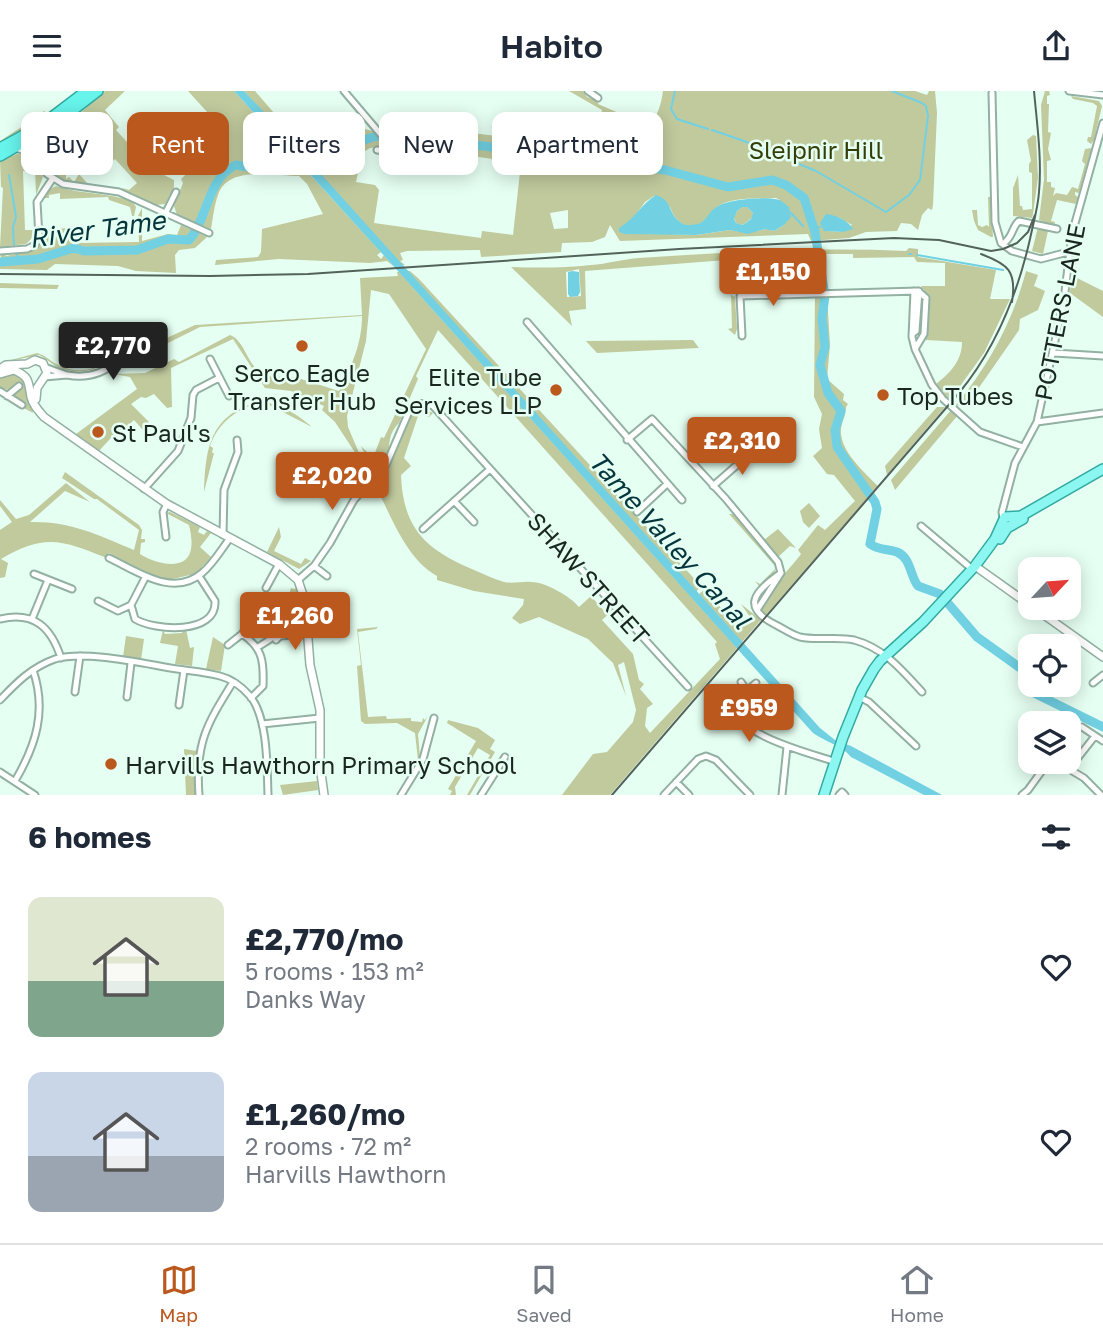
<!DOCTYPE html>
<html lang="en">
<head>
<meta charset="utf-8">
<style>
  :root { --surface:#fff; --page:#f6f6f7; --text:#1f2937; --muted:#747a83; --line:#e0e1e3; --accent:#bb581d }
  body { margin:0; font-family:"Golos Text",sans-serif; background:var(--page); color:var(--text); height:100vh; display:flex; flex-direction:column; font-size:26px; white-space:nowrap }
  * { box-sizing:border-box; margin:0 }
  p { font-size:23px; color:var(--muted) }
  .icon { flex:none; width:38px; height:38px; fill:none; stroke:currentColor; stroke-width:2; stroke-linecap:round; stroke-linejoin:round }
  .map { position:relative; height:704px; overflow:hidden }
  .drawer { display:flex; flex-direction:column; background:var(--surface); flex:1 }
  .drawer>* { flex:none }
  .banner { position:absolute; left:21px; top:21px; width:700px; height:63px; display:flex; gap:14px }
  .needle { width:46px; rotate:64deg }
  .buttons { position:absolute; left:1018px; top:466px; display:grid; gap:14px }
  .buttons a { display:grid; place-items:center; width:63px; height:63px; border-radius:14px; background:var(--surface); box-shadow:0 4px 18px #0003; font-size:35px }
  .price { position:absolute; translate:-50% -60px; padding:0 16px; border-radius:7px; background:var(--accent); color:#fff; font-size:23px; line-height:46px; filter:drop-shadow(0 2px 4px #0008) }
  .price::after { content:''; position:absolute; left:50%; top:42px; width:21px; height:16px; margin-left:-10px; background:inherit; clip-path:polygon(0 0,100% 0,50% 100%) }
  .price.on { background:#222; color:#fff }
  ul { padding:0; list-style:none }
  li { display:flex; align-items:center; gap:21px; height:175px; padding:0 28px }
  li span { display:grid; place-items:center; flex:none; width:196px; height:140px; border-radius:14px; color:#555 }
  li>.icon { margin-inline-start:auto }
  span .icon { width:84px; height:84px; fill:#fffc; stroke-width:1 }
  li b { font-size:30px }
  h2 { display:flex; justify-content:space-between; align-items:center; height:84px; padding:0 28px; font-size:30px }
  .chip { padding:0 24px; border-radius:14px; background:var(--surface); box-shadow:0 4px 18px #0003; font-size:24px; line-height:63px }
  .chip.on { background:var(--accent); color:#fff }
  header { display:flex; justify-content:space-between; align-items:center; height:91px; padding:0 28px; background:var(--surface); font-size:32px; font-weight:600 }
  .tab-bar { display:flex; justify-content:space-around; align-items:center; height:98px; border-top:2px solid var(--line); background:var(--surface); font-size:19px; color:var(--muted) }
  .tab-bar a { display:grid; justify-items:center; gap:4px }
  .tab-bar .on { color:var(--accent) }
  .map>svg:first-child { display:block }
</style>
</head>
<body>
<header><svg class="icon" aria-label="menu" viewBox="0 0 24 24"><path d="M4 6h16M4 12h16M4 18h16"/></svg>Habito<svg class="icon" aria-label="share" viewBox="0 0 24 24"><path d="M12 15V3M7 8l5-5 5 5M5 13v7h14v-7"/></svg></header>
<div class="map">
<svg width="1103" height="704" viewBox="0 0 1103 704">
  <rect width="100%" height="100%" fill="#e5fff2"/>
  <path fill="#c0ca9d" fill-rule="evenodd" d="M78,0H81L41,31L0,52V50L23,35L27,34V32L44,20L47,22Z
    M105,0H125L105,19L119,36L116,39L157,84L160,82L174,89V96L165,113L156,114L123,100L122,97L129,99L137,92L115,68L106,76L77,44L76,39L73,42L69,39L45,61L48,64L46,66L52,72L45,75L38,66L45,55L44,54L39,62L42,49L78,24Z
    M188,0H234L290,62L287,65L299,79L303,76L381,161L377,164L381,168L384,164L393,175L387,170L370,172L279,168L215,174L216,169L258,166L261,161L262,138L323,123L307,93L299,85C274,85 228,74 218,104C214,115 213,127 211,138L177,124L174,115L183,92L181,88L228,44Z
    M244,0H255L294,45L365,38L376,41L383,48L381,56L370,57L362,62L356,91L375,94L379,99L374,132L481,147L482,140L513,144L521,72L444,61L445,56L439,55L438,60C415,57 396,55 382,37L395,22L401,29L404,27L408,31L433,37L583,56V58L598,60L602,19L569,0H583L587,6L599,10L598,13L605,16L648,35C658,25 661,14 663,0H915L927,4L929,0H935L937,22L933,114L932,119L928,117L922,124L918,139L911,133L901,132L897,140L866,141L849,147L811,150L808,143L620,150L610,134L605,146L592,151L562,152L561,161L481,166L480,159L407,160L400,162L403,169L400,170L405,174H402L308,70L311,67L299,54L295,57ZM654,105L670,116C675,131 688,142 704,130C710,126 713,117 720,114C736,106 759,108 776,107L780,109L784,134L774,140L766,138L747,142L730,139L696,144L641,142L631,130L645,111ZM568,119V137L554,138L550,122ZM838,126L852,134L843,141L827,140Z
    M1045,0H1049L1050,4L1047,5V13H1049L1048,41L1051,42L1048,58L1051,69L1047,70V91H1051V96L1055,97L1053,105L1056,102L1067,104L1072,96L1078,98L1085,73L1082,70L1085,58L1092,57L1079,102L1075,101V104L1078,106L1076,113L1057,109L1051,130L1055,131L1054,135L1039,129L1044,88L1041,14Z
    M1071,5L1099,10L1102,15L1094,49L1091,53L1087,50L1088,46H1091L1097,15L1093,12L1073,8Z
    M1033,44L1036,45L1038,87L1033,123L1032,127L1013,125V97L1018,84L1020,115H1022L1023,119L1032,118V82L1029,81V73L1031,70L1027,49Z
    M17,63C30,62 39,75 43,86L36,104L35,79L23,80L25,139H34L33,146L26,153L0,156L3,97L1,96L0,70Z
    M55,76L60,81L66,83V88L69,86L74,91L79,83L88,93L115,97C96,98 65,96 51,80Z
    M56,95C82,104 107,101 132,110L136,116L134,125H132L130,116L109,109L108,106L60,108V102L49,104V107H44L50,98Z
    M988,106H991L993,146H991L978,139L974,130L972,119H977L978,134L982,136L987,134L989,136Z
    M743,116H747L753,122V126L743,134L736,132L734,127L737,120Z
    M142,117V150L168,143L177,144L181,134L207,146L195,157L179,159L175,164L176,182L136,180L118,175L55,173L47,179L0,178L1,162L5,163L6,165L35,159L41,153L43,138L73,137L74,140L86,136L84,146L74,148L75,152L139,151L138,125Z
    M1038,136L1048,140L1043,163L1032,160Z
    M909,157L918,158V166L996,179L990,208H1010L984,262L950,309L936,293C950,282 962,270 962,251L926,249L928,205L921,195H945V172L917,171L914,166L853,167V163H821L826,199H818L815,195L812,167H752L585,180L586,218L569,220L572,235L511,176C538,177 564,177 591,174C607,173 623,168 639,167C728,161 817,156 906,160ZM579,178L581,205L567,206L566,181Z
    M407,180H410L419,188L701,495L696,501Z
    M1026,180L1038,184L1034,195L1045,200L1038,219L1020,228L1019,239L969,311L964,316L956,314C989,274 1013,230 1026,180Z
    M397,181H399L737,557L610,704H562L593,663L607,661L633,631L636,619L624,571L618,574L626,605L613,572L588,548L539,526L520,533L512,527L523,514L524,508L474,500L437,489V485C405,467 391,424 374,392L388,376L412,322L423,317L433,322L429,326L419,322L404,367L411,375L401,384C403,439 427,459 474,479C484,483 494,488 504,491C513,493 523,490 531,491C545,491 570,505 579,516L591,505L604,520L609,516L612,520L602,529L633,563L639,589L644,593L640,598L653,613L647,617L645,635L650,642L720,568L715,553L717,551L438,239L416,285L418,288L399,332C388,343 390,352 388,365C387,372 379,378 374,384L372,379L374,375L369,373L361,355L373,367L381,346L384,347L426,258L389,203L371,199L366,250L347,325L348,336L368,383L366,390L358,397L341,374L358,395L365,390L361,384L362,378L354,365L356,363L354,360L335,331L322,319L324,315L291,300L265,297L233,248L171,277L172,316L167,317L154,303L146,307L141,306L131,313L149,331L145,337L152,343L150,347L134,329L121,341L118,339L99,360L76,343L137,298L130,286L114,283L145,282L174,268L179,271L230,244C244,249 247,272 260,281C271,289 285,284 298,287C312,291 325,296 339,300C351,276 362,253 362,225L200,236L154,259L138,271L125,268L135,262L137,266L147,263L145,257L195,234L362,224L360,187L398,185Z
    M1071,184L1103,200V226L1070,202Z
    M0,192L59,194L57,198L0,197Z
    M731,204L735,206L737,238L735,244L728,238L732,237Z
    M815,204H827L830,254L827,288L844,303L843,309L848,313L846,316C846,325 842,329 841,338C839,359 864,381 878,395L765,525L760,519C764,503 791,477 801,463L798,459L818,434L825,439L855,410L834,384L827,383L813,365L822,357L819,338L822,323L814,306Z
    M117,238L124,254V259C104,276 85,287 58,276C51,273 46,267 39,264L0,272L37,262C45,264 49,269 56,273C82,287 103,276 122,257L115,239Z
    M693,249L699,257L597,262L586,250Z
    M13,283L20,285L25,290L33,322L22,316L14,307L13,304L23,297L19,292L9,299L0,297V287Z
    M258,311C276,310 299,324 312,336L265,312C240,313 217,333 210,355L213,357L212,362H214L204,401C206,357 209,325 258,311Z
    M937,316H945L887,384L885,375Z
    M952,318L958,324L895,399L891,389Z
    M65,381L139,434L142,439L141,448H145V451L141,452L140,463C152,471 183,481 190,462C193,453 191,443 189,434L166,422L170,421L200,436L198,441L204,444L207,440L211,442L200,456L211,466L224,452L201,477L202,479L191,486L190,484L173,488V490L155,487L109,462L107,467C62,449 45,442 1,468L8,472L5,486L0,487V439L12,431L0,415V409L16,428L29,424L66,392L90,411L65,400L30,431C70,430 98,444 134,459L139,439L97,408H94L62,387Z
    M809,412L820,425L809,437L803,431L800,420Z
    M729,423H734L776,474L774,483L759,495L755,490L760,493L775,478V475Z
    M279,436L281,446L274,460L301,473L305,467L311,470L299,478L267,461Z
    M778,438L796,457L790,455L778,466L764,449Z
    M293,492L297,497L302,522L283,523L291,497L295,498L296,496Z
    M704,499L740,537L750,526L741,513L761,529L742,551L699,503Z
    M378,536L376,538L358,541L368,626L386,625L387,628L411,627V630L422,631L423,627L425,629L428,625L418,643L420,666L418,669L415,642L397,632L365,633L361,630L357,575L361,574L357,538Z
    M183,538H186L190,557L194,556L192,575L175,573L178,555L160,552L163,539L165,543L182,542Z
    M126,545L144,548L141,569L123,566Z
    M213,546L225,554L221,580L206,578Z
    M448,629L478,637L495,649L490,658L495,661L470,704H467L490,664L478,657L455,696L456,704H450L452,700L448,698L476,650L447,632Z
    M184,658L197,660L196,704H186Z
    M317,690L318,699L283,704L280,694Z"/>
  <path fill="#71d1e3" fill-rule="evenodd" d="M234,0H244L293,52L820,637L835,649L851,655L942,704H924L851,666C842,654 825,651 813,642L388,169Z
    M656,104C675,110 666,126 686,134C709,135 704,123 718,115C730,108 767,105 780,109L789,116L791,126L784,134L774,140L765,138L748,143L730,139L696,144L625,143L619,141V137C635,128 641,113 656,104ZM743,116H747L753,122L751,128L743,134L736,132L734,128L737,120Z
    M826,123C836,124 849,130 853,138L843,141L824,140L820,132Z
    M572,180L579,181L580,201L578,205L570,206L568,203V181Z"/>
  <path fill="#e5fff2" d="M298,54L310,68L300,78L287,64Z"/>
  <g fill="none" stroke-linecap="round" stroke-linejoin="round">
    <path stroke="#71d1e3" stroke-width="2" d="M675,0L671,18L677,28L708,38
      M712,39L744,50L816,80L886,121L909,104L920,89L928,25L926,15L922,12L892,0
      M294,49L315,54
      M9,84L16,126L13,136L14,155
      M791,122L803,135
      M810,134L813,133
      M814,138L820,136
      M16,161L20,170
      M818,163L820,162
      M909,163H911
      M917,164L1003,179"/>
    <path stroke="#71d1e3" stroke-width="9" d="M282,77L304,58L312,56
      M0,171L38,168L74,157L84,160L137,159L168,148L189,149C208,128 207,87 236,74L259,78L271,79L279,76L291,79L309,64L315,54L360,50L388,42L401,41L468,53L530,61L582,65L665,79L728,96L772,89L786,94L804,107L815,141L825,205L822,227L825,256L820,274L828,302L841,320L835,339L837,356L875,411L877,418L870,453C878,459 888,458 897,461C911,467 910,485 918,495L940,503L977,546L1023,579L1027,588L1026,594L1032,601L1103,636"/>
    <defs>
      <path id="minor" d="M344,0L394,59
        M588,0L598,7
        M1069,0L1103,4
        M992,2L995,131L1001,152L1012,160L1041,168L1068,161
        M15,57L30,61L47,83L63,93L119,101L209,142
        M377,59L417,64
        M35,64L34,52L39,44
        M166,121L176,101
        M1003,153C1014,145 1011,137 1019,130L1057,138
        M0,160L27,158L35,154L39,146L37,111L53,87
        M914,200L912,246L915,258
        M527,231L682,409
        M120,237L132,260
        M912,243L916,240L919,200
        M742,245L740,205L918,200L926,207L924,243L915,258L932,294L943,308L980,341L1023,356
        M1054,262L1103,265
        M210,268L229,305
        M67,284C105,291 118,266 150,251
        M44,286L67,284L47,277
        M0,300L22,314
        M7,305L19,295
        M1037,331L1103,322
        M627,349L652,328L726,408L778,471L781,482L757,519
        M713,395L754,359
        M144,398L178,360L191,327L193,304L196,299L219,287
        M454,410L474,431
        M637,421L667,393
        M1003,427L1002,421L1015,372L1037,331L1064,209L1072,143L1103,32
        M921,435L972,478
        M423,438L490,378
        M223,444L224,399L238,361L237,349
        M166,446L163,421L167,413
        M109,467C137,480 173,507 202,482C213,473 221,459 230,447
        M314,475L327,485
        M34,483L72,498
        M778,484C753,502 742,517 776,534C784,538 792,544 800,546C818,550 837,545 854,549C884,557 902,579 922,601
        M146,485L131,514L135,528C155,540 217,544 215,510L199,485
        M298,489L314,475L330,452L354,409L386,374L411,316C419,311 424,312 433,315L688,596
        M266,497L279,473
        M98,510L118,520L131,514
        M0,528C34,520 51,536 61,567
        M32,528L48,489
        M242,543C263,557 264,571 263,595L251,607
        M276,549L280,545L308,543
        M228,554L242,543L250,530
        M258,556L272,547
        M741,591L747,600
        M756,592C750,597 740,605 737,612C727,643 817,664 836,671
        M1093,592L1103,584
        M75,601L80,565
        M127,606L131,572
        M859,606L869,611L916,655
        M0,609C16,592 32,576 55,568C86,559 145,573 177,578C191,580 206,581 220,585C232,588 242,596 250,605C268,627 267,676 268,704
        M179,614L184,579
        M262,633L320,627
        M1082,636L1103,650
        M1061,670L1069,678L1084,687L1101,704
        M1069,678L1095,645
        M0,681L35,704
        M15,690C36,654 47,620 33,579
        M676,691L689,704
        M199,704C195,652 207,633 233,591
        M401,704L423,668L434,627
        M481,704L505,666
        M664,704L698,668L706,665L716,669L750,704
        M782,704L787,656
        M839,704L842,701L845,704
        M1022,704L1028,699L1049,670"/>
      <path id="tertiary" d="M0,278L6,274L27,273L35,269L43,272L47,282L37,297L36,308
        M0,283L14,279C30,286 28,290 31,306C33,314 38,319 44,326L167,413L279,473L298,489L305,510L310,574L320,619V675L324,704
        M975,475L1031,515
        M1033,516L1103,566"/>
      <path id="primary" d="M1000,448L1007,437L1023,428
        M824,704L843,646L862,599L874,578L880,570L923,531L975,475L995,448L1005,426L1021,425L1103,378"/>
      <path id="trunk" d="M0,57L40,35L86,0
        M0,65L54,34L98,0"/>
    </defs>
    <use href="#minor" stroke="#92b1a2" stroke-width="9"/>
    <use href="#tertiary" stroke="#92b1a2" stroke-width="10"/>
    <use href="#primary" stroke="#32aaa1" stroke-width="12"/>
    <use href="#trunk" stroke="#32aaa1" stroke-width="12"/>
    <use href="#minor" stroke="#fff" stroke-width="5"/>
    <use href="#tertiary" stroke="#fff" stroke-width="7"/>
    <use href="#primary" stroke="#8cf7f0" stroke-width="9"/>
    <use href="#trunk" stroke="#66f4eb" stroke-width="9"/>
    <path stroke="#53635b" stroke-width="2" d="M981,163C1008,173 1017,180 1012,211
      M0,183L210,185L308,183L679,158L894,147L939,149L991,160L1003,158L1017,152L1028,141L1035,124
      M612,704L959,302C996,257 1017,205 1030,148C1033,133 1038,117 1039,101C1042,68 1037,33 1034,0"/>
  </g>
  <g fill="#bb581d" stroke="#e5fff2" stroke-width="2.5">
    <circle cx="302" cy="255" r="7"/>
    <circle cx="556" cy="299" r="7"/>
    <circle cx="883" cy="304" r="7"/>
    <circle cx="98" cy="341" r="7"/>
    <circle cx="111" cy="673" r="7"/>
  </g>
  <g text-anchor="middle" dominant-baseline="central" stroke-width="5" stroke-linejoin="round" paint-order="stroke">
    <g font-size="24" fill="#363e07" stroke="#e5fff2">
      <text x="816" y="58">Sleipnir Hill</text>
    </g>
    <g font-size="24" fill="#1a2620" stroke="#e5fff2">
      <text transform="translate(1059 221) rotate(-79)">POTTERS LANE</text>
      <text transform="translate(589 487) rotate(48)">SHAW STREET</text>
    </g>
    <g font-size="24" fill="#1a2620" stroke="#e5fff2" text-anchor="start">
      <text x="302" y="281" text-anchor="middle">Serco Eagle<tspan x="302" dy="28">Transfer Hub</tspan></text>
      <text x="542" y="285" text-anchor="end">Elite Tube<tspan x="542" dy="28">Services LLP</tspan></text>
      <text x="897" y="304">Top Tubes</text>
      <text x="112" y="341">St Paul's</text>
      <text x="125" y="673">Harvills Hawthorn Primary School</text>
    </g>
    <g font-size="26" font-style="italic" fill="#05353d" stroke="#e5fff2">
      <text transform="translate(97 138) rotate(-8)">River Tame</text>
      <text transform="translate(670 449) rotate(48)">Tame Valley Canal</text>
    </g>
  </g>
</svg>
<div class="buttons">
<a><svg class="needle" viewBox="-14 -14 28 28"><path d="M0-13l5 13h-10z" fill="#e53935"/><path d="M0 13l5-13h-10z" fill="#747a83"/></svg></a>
<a><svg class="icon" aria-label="locate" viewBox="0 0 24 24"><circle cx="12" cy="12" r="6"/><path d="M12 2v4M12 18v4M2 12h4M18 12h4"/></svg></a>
<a><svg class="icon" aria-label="layers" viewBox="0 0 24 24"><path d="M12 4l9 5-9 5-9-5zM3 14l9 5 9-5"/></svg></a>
</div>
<b class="price" style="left:773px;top:217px">£1,150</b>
<b class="price on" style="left:113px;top:291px">£2,770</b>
<b class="price" style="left:742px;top:386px">£2,310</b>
<b class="price" style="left:332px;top:421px">£2,020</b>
<b class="price" style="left:295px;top:561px">£1,260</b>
<b class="price" style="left:749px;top:653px">£959</b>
<div class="banner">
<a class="chip">Buy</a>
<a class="chip on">Rent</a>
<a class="chip">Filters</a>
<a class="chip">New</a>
<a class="chip">Apartment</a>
</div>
</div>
<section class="drawer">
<h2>6 homes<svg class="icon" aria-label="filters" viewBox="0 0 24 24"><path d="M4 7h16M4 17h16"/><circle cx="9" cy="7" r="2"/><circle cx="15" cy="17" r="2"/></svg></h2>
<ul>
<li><span style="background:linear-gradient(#dfe7d0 60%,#7fa58c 0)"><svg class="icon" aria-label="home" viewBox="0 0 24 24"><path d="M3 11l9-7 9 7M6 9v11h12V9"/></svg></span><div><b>£2,770/mo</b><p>5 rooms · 153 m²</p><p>Danks Way</p></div><svg class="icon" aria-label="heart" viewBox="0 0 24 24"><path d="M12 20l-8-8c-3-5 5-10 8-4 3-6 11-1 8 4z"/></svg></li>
<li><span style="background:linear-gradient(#c9d6e8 60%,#9aa5b1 0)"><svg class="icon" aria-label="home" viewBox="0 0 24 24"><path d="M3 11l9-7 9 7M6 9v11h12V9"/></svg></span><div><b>£1,260/mo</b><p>2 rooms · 72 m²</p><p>Harvills Hawthorn</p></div><svg class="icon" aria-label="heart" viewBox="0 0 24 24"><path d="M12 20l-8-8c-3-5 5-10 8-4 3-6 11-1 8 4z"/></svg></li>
</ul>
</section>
<nav class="tab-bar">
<a class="on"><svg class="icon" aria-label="map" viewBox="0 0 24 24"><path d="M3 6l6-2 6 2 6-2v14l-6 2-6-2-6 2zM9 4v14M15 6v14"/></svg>Map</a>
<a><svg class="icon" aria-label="saved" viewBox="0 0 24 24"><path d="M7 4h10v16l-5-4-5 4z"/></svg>Saved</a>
<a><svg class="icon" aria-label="home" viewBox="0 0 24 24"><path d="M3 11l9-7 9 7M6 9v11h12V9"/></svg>Home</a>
</nav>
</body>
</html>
